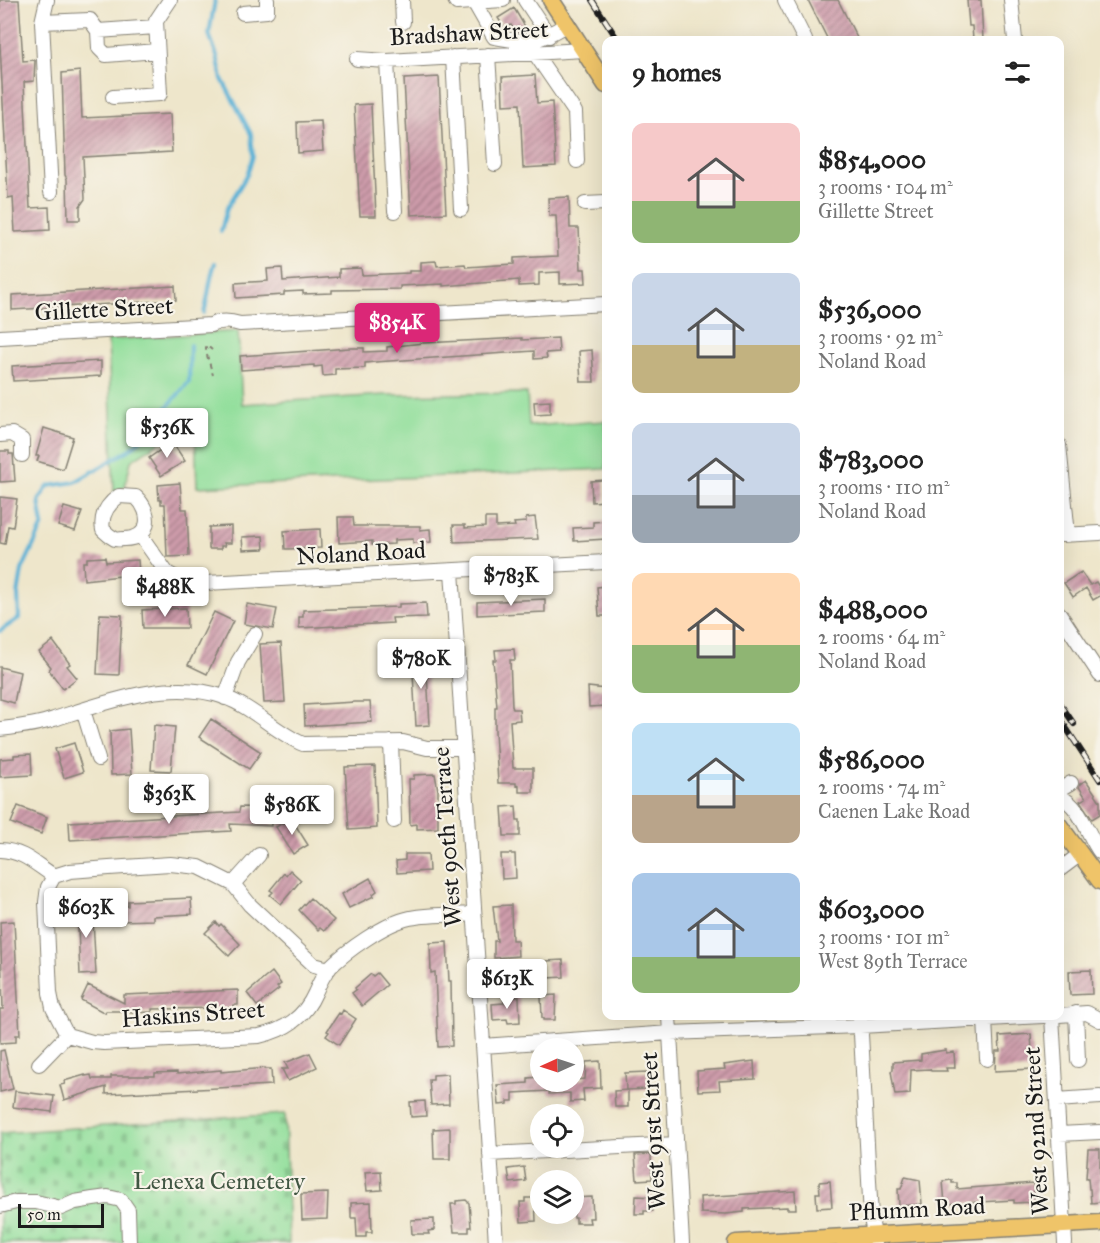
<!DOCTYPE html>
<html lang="en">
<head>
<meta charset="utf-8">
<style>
  :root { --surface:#fff; --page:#f6f6f6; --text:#222; --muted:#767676; --accent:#db2777 }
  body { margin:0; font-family:"IM FELL Great Primer",serif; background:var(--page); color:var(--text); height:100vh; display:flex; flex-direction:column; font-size:22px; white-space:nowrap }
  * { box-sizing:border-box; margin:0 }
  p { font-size:20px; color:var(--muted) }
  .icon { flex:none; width:33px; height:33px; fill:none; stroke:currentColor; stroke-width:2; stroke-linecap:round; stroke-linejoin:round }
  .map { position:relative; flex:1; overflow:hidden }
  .side { position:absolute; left:602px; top:36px; width:462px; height:984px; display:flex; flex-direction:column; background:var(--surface); border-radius:12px; box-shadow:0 6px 24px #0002 }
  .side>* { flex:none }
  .needle { width:39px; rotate:267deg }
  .controls { position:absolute; left:530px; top:1038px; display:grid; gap:12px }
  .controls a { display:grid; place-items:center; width:54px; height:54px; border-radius:50%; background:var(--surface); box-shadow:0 6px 24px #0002; font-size:30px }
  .scale { position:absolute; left:18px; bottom:15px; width:86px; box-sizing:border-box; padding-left:6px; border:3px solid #1c1c1c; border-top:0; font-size:16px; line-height:21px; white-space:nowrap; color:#1c1c1c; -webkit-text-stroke:4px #f7f3e8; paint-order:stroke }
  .price { position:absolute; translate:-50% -51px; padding:0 14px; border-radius:6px; background:#fff; color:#222; font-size:20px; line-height:39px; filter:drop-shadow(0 2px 3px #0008) }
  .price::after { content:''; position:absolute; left:50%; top:36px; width:18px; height:14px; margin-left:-9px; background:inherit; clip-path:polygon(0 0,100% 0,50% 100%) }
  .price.active { background:var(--accent); color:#fff }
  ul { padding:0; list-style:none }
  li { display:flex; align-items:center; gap:18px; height:150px; padding:0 30px }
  li span { display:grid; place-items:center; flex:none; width:168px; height:120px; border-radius:12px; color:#555 }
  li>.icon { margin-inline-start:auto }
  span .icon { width:72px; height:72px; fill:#fffc; stroke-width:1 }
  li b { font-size:26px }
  h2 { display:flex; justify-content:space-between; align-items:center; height:72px; padding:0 30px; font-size:26px }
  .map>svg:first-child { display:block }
</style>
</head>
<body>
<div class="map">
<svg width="1100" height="1243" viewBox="0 0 1100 1243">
  <defs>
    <pattern id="cemetery-stones" width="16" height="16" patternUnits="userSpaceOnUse" patternTransform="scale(1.5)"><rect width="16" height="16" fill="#93df9c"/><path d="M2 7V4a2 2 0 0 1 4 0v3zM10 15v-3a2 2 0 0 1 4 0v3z" fill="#7ebf86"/></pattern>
    <pattern id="building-hatch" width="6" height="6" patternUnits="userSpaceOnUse" patternTransform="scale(1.5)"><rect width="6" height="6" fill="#cd9baa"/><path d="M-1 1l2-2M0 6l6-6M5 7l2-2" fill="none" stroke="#a67e8a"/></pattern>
  </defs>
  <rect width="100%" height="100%" fill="#f7f3e8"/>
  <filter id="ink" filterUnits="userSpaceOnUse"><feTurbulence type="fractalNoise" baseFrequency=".0167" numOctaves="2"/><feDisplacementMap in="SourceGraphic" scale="12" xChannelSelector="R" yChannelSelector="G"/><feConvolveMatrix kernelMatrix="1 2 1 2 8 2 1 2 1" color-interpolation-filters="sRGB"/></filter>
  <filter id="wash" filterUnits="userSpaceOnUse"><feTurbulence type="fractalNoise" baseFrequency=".008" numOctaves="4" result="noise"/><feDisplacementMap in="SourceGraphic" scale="24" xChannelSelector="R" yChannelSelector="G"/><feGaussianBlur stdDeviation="1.35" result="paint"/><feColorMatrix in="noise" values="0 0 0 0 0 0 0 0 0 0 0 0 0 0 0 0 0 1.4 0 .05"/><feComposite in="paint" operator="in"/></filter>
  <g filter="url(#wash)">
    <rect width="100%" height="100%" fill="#eee6cb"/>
    <path fill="url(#cemetery-stones)" stroke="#587e5c" stroke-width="1.5" d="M285,1114L289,1243H0V1133Z"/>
    <path fill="#93df9c" stroke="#587e5c" stroke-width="1.5" d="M238,331L242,404L385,395L527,393L529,426L606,421V469L197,487L195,429L176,431L131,461L125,487L114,492L108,340Z"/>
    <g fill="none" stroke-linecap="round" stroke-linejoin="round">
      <path stroke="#59b1d6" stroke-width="4" d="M215,0L209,34L217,56L222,79L251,134L253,156L247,175L227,208L221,231
        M204,313C209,296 209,280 215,263
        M156,425L172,418H184
        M0,631L19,618L18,595L22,570L43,525L39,501L48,486L75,482L129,450L152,431L162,413L189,382L190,345"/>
    </g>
    <g id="blocks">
      <path fill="url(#building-hatch)" d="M0,0H19L23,61L35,60L34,81L24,82L30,208L49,207L50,230L15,232L13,197L8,198L0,46Z
        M808,0H838L858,40H828Z
        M967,0H981L983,40H973L972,26H969Z
        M514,8L528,32L515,31L511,25L505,29L498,18Z
        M80,71L82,118L170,114L172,152L83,157L85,199L80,206V220H68L67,179L65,175L62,73Z
        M535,75L537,103L552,102L556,166L523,168L520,104L503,105L502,77Z
        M439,77L446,213L411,215L404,79Z
        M371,104L376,216H360L354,105Z
        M321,121L323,151L298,153L297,122Z
        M569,197L570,228H579L581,269H585L586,283L560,284V272L539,273V285L519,286V280L443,286V284L400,286V289L332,290V293L303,294V291L284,292V295L236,298L235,283L268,281L267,269L282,268L283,281L339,277V269L361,268L362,275L409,273V271H421V262L436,261L437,266L465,264L466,267L514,264V258L558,256L556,216H549L548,198Z
        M175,286L176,300L12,310V295Z
        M522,338V340L558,338L559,352L546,353L547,358L534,359V351L375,362L365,363V368L335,369V375L323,376L322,366L314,367V365L241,370L240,356L350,348H364V352L387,351V347L424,343Z
        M592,350L594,382H581L579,351Z
        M101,361V376L13,381L12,366Z
        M550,401V414L535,415L534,402Z
        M44,428L73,437L63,469L37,461L39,456H36Z
        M172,442L185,461L161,476L149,458Z
        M0,451H9V454H13L15,481L0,482Z
        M604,480L605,501L592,502L591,481Z
        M180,483L182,509H187L189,556L167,557L165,504H161V500H159L158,485Z
        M0,497L17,499L13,527L8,526L5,544L0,543Z
        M64,507L82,512L75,531L58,526Z
        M338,517H353L354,526H420V530L430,529L431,542L413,543V539L394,540V544L372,545V541L339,543Z
        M535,517L538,539L454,542L453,525H465V528L485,527V518H496V527L515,526L514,523L526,522V518Z
        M606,521V539L574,541L573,528L593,527V522Z
        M231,526V543H224L225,546H221V549H209V527Z
        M320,529L321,548L285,549L284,531Z
        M263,536L264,549L243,550L242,537Z
        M105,557L106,562L138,560L139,574L84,580L83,562H87V558Z
        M1081,572L1090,585L1096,582L1100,588V596L1093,600L1086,588L1073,597L1064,583Z
        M606,586V616H599L597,587Z
        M545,599V612L477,615V602Z
        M426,603L427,617L392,618L393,623L299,628V617H303V610L399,607V604Z
        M247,604L277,609L273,629L244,624Z
        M186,608L187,628H143L142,610Z
        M214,612L233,621L207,674L188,665Z
        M100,614L122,615L119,675L97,674Z
        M53,641L70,664L67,666L77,678L63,689L49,670L51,667L39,652Z
        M281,643L285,702L264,703L260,644Z
        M514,649L515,660H510L512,706L513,709H519L520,720L510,721L513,768H533V792H519V785L516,786V783H498L495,731V707H497L493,660H496L495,650Z
        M426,655L430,725L416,726L412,656Z
        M0,667L20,672L14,703L0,699Z
        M588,687L606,689V706L589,707Z
        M355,702H370L372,722L305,726L304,705Z
        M211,719L261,752L249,769L199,737Z
        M154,725L175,727L171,771L151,770Z
        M129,729L132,774L111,775L110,731Z
        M74,743L83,772L64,778L55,749Z
        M31,754L32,775L0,777V759L14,758V755Z
        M375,766L377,828L349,830L345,767Z
        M435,774L438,790V828L417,829V824L410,825L409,779H414V775Z
        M1086,780L1100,801V814L1092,819L1080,801L1086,798L1079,787L1080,784Z
        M18,806L47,817L41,834L11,823Z
        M516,806L517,820H520V836H504L502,807Z
        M240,807L271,808V826L230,824L231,831L70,840L69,822L239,812Z
        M291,818L308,845L293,854L276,827Z
        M405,854H428L429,871L397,873L396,861L405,860Z
        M501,854H515L516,878L502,879Z
        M290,870L301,880L281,904L270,895L273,892L270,890L284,873L286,875Z
        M370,878L377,891L373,894L374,896L349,908L342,894Z
        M191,898L192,914L153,916V920L121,921L120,906H128V901Z
        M310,898L334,920L324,931L320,928L318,930L299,910Z
        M92,902L96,974L80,975L77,903Z
        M511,905L512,940H517L518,956L494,958V941H497L493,906Z
        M14,921L20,1035H16V1042L0,1043V1009H3L0,922Z
        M216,922L219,926L221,924L240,944L229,956L205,933Z
        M447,942L449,981H451L452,1046L438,1047L435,972L431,973L430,943Z
        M563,960L564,977L548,978L546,961Z
        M1091,970L1092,994L1070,995L1069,971Z
        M272,972L281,984L277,987L279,989L257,1006L247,993Z
        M377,973L387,985L362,1006L352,993L356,990L355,988L371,974L373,976Z
        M88,985L124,1003V995L238,990V1005H233V1008L152,1009V1012L131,1013V1011H106L105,1013L81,1000Z
        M556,995L555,1020H544V1018H542L541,996Z
        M504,997H519L520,1022L508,1023L507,1019L493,1020L492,1004L504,1003Z
        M343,1010L356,1019L339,1045L326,1036L329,1032L327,1031L339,1013L341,1014Z
        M1031,1034L1033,1069L995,1071L996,1051H1000L999,1036Z
        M4,1050L13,1089L0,1092V1051Z
        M946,1050V1053L954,1052L955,1068H946L947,1071H931L930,1069L911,1070L910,1094L895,1095L891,1071L893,1070V1062L921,1060V1054Z
        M310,1053L317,1067L288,1081L282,1069H288L285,1063Z
        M600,1061L601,1088L583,1089L584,1101L570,1102V1093L549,1094V1091L513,1093V1101H508V1104L499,1105L497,1085L528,1083V1078L540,1077V1082H573V1080L585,1079L586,1062Z
        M754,1061L755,1079L719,1081L720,1090L698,1091L697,1071L725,1069L724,1065Z
        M265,1068V1069H271L272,1085L106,1094V1087L64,1100L60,1085L65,1084L64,1081L85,1075V1076L91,1075L92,1079H111V1076H155V1073L177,1072V1074L221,1070V1072Z
        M647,1072L648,1089L626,1090L625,1073Z
        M448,1074L449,1104L431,1105L429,1080H433V1075Z
        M628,1090V1107H615L614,1091Z
        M15,1091L54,1096L52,1112L13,1107Z
        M425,1101L426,1116L411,1117L410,1102Z
        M450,1128V1159H434L433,1129Z
        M1088,1149H1100V1202L1091,1203L1090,1189H1089L1088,1178H1086Z
        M651,1154L652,1179L637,1180L635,1155Z
        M524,1167L526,1181L510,1183L508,1169Z
        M381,1171L382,1190L367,1191L365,1172Z
        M905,1177L920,1180L922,1204L899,1206L898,1189H901Z
        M952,1180V1183H957V1189L1033,1183L1035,1202L1014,1203V1200L945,1204L943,1181Z
        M830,1181L832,1207L817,1208L816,1193H820L819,1182Z
        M795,1191L796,1209H787V1207L744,1209V1212L726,1214L701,1213L700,1197Z
        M328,1193L327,1219L302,1220L301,1194Z
        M636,1196L654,1197L653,1211H644V1214H635Z
        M592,1197L593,1218H589L590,1223H576V1218H574L573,1198Z
        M525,1198H535L536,1221L521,1222L520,1202H525Z
        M466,1200L469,1203L471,1227H469V1232H454L451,1204H456V1201Z
        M371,1202L372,1232H366V1237H357L356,1218H351V1203Z
        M434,1219V1230L428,1231L429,1234H412L411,1220Z"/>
    </g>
  </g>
  <g filter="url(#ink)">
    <use href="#blocks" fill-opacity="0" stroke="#858174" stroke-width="1.5"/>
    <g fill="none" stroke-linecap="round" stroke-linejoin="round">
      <defs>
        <path id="minor" d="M47,0L42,22L51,192
          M402,0L403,22
          M455,0L457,3L503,0
          M525,0L549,36
          M785,0L805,40
          M1011,0L1015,40
          M474,2L494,37C528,44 537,43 567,24
          M243,13L267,11V0
          M42,22L90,20L98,31L99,48L106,55L157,51
          M98,31L156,27
          M534,52L575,112L577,161
          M488,55L495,164
          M453,57L461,209
          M357,59L387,61L584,50
          M387,61L395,211
          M113,97L160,94L156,21L170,0
          M585,204L606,203
          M0,337L211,325C220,320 230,321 240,324L606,304
          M0,435L12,434L22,440V455
          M1059,445L1068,535
          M119,496L136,497C153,513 151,539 124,539C121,539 117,540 115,539C111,537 106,533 103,530C100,515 108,504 119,496Z
          M1061,535L1100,533
          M141,536L167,573L187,584L606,562
          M452,571L496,1243
          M1059,613L1100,675
          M225,698L238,662L255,634
          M83,710L98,759
          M0,729C18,727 37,725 54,719C107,702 169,678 224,697C253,707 275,732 303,744L403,742L427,748H463
          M391,742L394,821
          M1059,790L1071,783
          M1059,796C1081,806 1087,834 1100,852
          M0,850C24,851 35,864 54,876
          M1059,870L1079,855
          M54,876L70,871L109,868L170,864L199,867L233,884L250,905L314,965L329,969
          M54,876L48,887L46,902L50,993L53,1008L67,1035
          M233,884L259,855
          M1076,1013L1078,1060
          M1059,1015L1087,1013L1100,1020
          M669,1016L682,1243
          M860,1016L871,1217L875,1243
          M1052,1016L1065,1243
          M985,1019L987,1059
          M67,1035L92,1042L104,1043L259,1036C285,1030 304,1018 315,993C319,984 322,977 328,969C346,951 385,923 410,918C430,914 453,915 474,914
          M483,1046L670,1033L860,1026L1043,1016
          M39,1064L67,1035
          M1057,1100L1100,1097
          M1059,1134L1100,1132
          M490,1154L676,1144
          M0,1206L16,1202H36L61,1208L75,1202L93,1199L108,1197L121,1200L128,1210L129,1243"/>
        <path id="major" d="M551,0L606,85
          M1059,825L1100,881
          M736,1243L1100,1223"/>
      </defs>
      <use href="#minor" stroke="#858174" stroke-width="16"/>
      <use href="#major" stroke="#858174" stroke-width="19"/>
      <path stroke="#858174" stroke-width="2" stroke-dasharray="4.5 4.5" stroke-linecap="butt" d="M212,350L206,345V352L213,375"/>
      <use href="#minor" stroke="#fff" stroke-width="14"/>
      <use href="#major" stroke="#efc469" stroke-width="16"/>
      <defs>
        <path id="rail" d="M592,0L618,40
          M1059,702L1074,724
          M1059,717L1100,780"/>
      </defs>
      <use href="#rail" stroke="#1c1c1c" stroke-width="6"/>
      <use href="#rail" stroke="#f7f3e8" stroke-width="4" stroke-dasharray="11" stroke-linecap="butt"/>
    </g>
  </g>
  <g text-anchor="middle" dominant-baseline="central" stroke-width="4.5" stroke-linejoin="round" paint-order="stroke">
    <g font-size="24" fill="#1c1c1c" stroke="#f7f3e8">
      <text transform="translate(469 33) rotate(-3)">Bradshaw Street</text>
      <text transform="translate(104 309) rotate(-3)">Gillette Street</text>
      <text transform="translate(361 553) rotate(-3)">Noland Road</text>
      <text transform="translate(447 837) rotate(-94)">West 90th Terrace</text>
      <text transform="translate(193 1014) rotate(-4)">Haskins Street</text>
      <text transform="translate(653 1131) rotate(-93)">West 91st Street</text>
      <text transform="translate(1036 1131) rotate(-93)">West 92nd Street</text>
      <text transform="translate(917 1209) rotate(-3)">Pflumm Road</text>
    </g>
    <g font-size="24" fill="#405642" stroke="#f7f3e8">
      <text x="219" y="1181">Lenexa Cemetery</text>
    </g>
  </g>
</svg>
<div class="controls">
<a><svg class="needle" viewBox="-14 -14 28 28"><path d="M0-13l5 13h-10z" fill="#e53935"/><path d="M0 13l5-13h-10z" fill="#767676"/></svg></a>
<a><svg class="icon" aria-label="locate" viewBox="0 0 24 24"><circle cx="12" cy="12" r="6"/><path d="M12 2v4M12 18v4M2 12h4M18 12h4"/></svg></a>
<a><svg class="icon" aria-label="layers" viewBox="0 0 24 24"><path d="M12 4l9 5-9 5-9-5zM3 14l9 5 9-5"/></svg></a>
</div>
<div class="scale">50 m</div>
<b class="price active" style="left:397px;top:354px">$854K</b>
<b class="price" style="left:167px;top:459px">$536K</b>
<b class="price" style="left:511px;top:607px">$783K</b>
<b class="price" style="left:165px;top:618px">$488K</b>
<b class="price" style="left:421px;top:690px">$780K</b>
<b class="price" style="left:169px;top:825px">$363K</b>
<b class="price" style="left:292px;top:836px">$586K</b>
<b class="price" style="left:86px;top:939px">$603K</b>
<b class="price" style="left:507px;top:1010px">$613K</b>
<section class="side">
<h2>9 homes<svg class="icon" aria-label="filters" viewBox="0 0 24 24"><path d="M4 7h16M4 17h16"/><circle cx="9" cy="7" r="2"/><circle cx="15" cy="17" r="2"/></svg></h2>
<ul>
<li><span style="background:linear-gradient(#f6c9c9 65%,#8fb573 0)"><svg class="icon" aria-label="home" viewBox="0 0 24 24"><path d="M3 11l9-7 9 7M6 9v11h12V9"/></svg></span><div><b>$854,000</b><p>3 rooms · 104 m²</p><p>Gillette Street</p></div></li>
<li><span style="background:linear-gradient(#c9d6e8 60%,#c2b280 0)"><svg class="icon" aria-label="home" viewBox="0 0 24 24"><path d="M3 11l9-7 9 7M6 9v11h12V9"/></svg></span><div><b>$536,000</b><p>3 rooms · 92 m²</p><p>Noland Road</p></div></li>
<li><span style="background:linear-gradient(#c9d6e8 60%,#9aa5b1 0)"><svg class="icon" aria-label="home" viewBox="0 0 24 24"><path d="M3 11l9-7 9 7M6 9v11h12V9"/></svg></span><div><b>$783,000</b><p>3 rooms · 110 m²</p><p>Noland Road</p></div></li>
<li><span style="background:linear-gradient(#ffd9b3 60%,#8fb573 0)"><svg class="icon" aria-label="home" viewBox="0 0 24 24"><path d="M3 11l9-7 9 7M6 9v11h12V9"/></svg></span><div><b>$488,000</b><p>2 rooms · 64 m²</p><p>Noland Road</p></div></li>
<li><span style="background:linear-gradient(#bfe0f5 60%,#b9a48a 0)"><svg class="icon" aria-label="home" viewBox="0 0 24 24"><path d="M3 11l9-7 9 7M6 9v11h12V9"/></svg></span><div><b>$586,000</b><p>2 rooms · 74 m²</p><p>Caenen Lake Road</p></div></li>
<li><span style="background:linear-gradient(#a9c7e8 70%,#8fb573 0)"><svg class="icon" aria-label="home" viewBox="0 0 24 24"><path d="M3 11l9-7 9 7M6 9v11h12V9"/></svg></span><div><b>$603,000</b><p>3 rooms · 101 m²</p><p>West 89th Terrace</p></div></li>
</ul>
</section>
</div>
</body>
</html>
